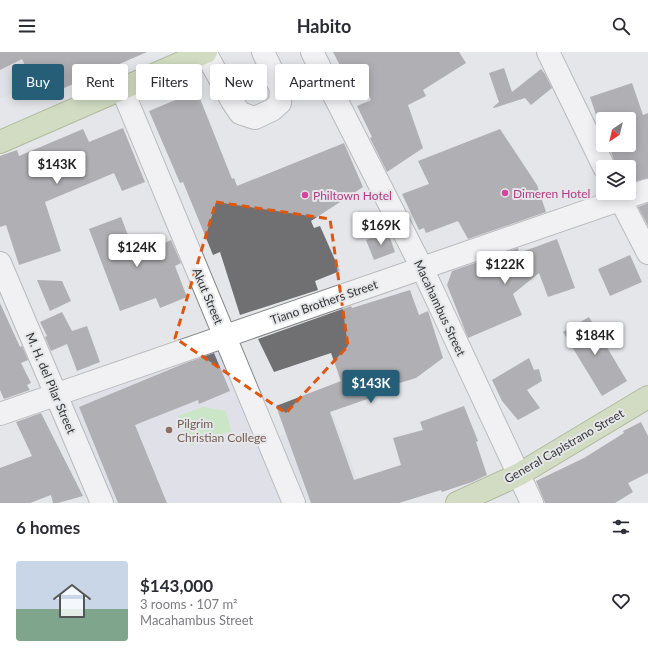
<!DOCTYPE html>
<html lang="en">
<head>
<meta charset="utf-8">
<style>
  :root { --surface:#fff; --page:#f7f7f7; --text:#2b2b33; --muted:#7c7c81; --accent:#265d77 }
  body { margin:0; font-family:Lato,sans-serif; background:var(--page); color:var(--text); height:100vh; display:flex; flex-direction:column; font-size:15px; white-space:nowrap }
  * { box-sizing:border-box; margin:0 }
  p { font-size:13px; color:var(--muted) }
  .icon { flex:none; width:22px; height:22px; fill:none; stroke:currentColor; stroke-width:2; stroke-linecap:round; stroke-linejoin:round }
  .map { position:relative; height:451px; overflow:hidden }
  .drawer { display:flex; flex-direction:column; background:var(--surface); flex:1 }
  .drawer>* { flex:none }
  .hud { position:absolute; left:12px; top:12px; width:400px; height:36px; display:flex; gap:8px }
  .needle { width:26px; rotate:215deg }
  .tools { position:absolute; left:596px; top:60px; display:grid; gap:8px }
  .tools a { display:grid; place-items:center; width:40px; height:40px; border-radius:4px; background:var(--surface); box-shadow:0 2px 10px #0003; font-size:20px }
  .price { position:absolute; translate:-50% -34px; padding:0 9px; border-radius:4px; background:#fff; color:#222; font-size:13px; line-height:26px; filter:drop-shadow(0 1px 2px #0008) }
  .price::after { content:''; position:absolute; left:50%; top:24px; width:12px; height:9px; margin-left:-6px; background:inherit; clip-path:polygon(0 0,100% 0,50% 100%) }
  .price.active { background:var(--accent); color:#fff }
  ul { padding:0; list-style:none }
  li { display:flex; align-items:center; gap:12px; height:100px; padding:0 16px }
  li span { display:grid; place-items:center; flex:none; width:112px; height:80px; border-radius:4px; color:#555 }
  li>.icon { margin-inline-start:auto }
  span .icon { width:48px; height:48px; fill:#fffc; stroke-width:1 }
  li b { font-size:17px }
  h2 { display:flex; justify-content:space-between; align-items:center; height:48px; padding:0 16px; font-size:17px }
  .pill { padding:0 14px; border-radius:4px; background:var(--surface); box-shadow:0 2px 10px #0003; font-size:14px; line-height:36px }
  .pill.active { background:var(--accent); color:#fff }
  header { display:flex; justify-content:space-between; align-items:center; height:52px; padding:0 16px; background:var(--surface); font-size:18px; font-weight:700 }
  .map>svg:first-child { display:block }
</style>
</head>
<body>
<header><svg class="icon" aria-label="menu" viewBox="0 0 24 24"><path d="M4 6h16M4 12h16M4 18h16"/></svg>Habito<svg class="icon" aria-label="search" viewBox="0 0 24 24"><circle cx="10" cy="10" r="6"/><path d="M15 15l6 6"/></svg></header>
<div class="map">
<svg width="648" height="451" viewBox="0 0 648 451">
  <rect width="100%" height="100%" fill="#e5e6e9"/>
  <path fill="#d9dce6" d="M0,0H107L0,47Z
    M220,293L260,391L334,364L366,451H113L71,349Z"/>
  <path fill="#abe69c" d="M203,355L226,359L231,379L191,394L178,364Z"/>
  <path fill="#707073" d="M0,0H147L41,46L22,7L0,18Z
    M333,0H459L466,11L423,38L426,44L408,53L423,96L387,120L370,86L372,85L357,54L371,48L358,22L347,27Z
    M504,16L512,40L541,17L545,22L552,36L531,53L525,46L494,56L493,55L499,50L489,21Z
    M632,31L643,63L648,61V126L629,131V115H616L609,93H629V67H603V75H600L590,45Z
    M197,39L232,127L234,126L237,134L344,91L363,135L311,169L314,176L320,174L340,219L315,229L318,238L240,263L220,200L213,203L183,130L180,131L149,59Z
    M123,76L145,130L122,139L114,121L45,150L61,199L19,213L6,173L0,175V104L17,98L19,104L83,77L89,90Z
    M500,77L537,133L546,160L468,187L458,169L426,181L424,176L419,178L402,142L429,132L418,109Z
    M648,151V174L638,155Z
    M121,165L136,204L171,188L181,211L175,214L187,245L160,256L156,246L120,259L89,177Z
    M388,180L395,200L374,208L366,188Z
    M557,187L575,236L548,245L539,221L513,242L522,263L468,286L447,233L452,219L518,196L519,201Z
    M630,203L642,230L610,244L598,217Z
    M37,228L62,229L71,249L50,259Z
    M410,238L419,263L428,259L443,306L416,326L380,337L382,342L330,360L354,428L401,413L393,386L423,378L420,370L464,354L478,389L476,390L487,423L472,430L442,440L441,438L399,451H311L276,354L341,329L331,301L274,320L258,287L351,254L352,256Z
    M0,251L20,295L22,294L28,308L21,311L31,331L27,333L30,338L4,347L0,338Z
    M62,260L72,279L87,274L100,310L77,319L67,292L51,299L45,285L47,284L40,270Z
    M589,265L627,329L602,344L563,280Z
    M214,301L230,339L199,352L198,348L135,373L167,451H118L79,355L183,312Z
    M529,306L534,318L539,317L542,329L527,338L540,356L518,368L502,349L492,328Z
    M41,361L83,444L58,451H53L51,443L30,451H0V416L32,404L16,370Z
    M641,370L648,384V421L628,431L633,440L615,451H545L536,429L584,406L624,381L623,379Z"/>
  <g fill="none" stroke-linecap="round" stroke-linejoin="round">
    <defs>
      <path id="minor" d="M205,0L232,49L240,61L255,66L272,58L280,51L281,37L263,0
        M312,0L422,216L532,451
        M548,0L604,115
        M122,37L294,451
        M617,141L648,201
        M0,211L102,451
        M0,362L648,138"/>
      <path id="major" d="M0,90L206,0
        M457,451L518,423L648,345"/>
    </defs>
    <use href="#minor" stroke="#848588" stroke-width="24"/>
    <use href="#major" stroke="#6d8643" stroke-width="24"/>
    <use href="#minor" stroke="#fff" stroke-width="22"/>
    <use href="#major" stroke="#bad193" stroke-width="22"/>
  </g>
  <path d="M0 0H648V451H0ZM216,150L330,167L348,294L286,361L175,286Z" fill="#e5e6e9" fill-opacity=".55" fill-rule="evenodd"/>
  <path fill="none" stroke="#df570e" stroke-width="3" stroke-dasharray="8 5" stroke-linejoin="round" d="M216,150L330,167L348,294L286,361L175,286Z"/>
  <g fill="#d1479c" stroke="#e5e6e9" stroke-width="1.5">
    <circle cx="505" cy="141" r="4"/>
    <circle cx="305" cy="143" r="4"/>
  </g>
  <circle fill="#8d6e63" stroke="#e5e6e9" stroke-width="1.5" cx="169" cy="378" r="4"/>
  <g text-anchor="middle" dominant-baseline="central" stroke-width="4" stroke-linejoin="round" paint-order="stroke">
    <g font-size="12" fill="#b23c85" stroke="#e5e6e9" text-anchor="start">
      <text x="513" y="141">Dimeren Hotel</text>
      <text x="313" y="143">Philtown Hotel</text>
    </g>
    <g font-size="12" fill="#333335" stroke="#e5e6e9">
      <text transform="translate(208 244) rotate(67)">Akut Street</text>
      <text transform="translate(324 250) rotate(-19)">Tiano Brothers Street</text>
      <text transform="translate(440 256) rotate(65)">Macahambus Street</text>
      <text transform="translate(51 331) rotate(67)">M. H. del Pilar Street</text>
      <text transform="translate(564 394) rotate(-30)">General Capistrano Street</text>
    </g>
    <g font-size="12" fill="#785e54" stroke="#e5e6e9" text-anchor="start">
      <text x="177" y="371">Pilgrim<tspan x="177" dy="14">Christian College</tspan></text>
    </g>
  </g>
</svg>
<div class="tools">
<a><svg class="needle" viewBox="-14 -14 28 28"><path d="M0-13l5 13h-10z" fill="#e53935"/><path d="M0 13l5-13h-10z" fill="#7c7c81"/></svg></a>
<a><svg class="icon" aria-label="layers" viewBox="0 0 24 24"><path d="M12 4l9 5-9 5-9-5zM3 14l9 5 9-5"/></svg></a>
</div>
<b class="price" style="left:57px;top:133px">$143K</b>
<b class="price" style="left:381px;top:194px">$169K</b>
<b class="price" style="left:137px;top:216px">$124K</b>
<b class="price" style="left:505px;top:233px">$122K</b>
<b class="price" style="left:595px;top:304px">$184K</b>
<b class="price active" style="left:371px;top:352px">$143K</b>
<div class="hud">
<a class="pill active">Buy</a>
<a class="pill">Rent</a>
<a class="pill">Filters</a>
<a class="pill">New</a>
<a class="pill">Apartment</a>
</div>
</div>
<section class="drawer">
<h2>6 homes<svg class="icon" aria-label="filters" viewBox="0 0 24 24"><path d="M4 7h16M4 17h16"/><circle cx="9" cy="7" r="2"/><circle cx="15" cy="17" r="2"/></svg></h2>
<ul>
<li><span style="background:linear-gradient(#c9d6e8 60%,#7fa58c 0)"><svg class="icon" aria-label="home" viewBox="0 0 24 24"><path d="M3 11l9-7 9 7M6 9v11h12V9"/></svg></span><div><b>$143,000</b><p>3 rooms · 107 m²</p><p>Macahambus Street</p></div><svg class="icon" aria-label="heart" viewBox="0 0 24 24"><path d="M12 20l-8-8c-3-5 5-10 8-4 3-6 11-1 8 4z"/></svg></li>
</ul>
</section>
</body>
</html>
